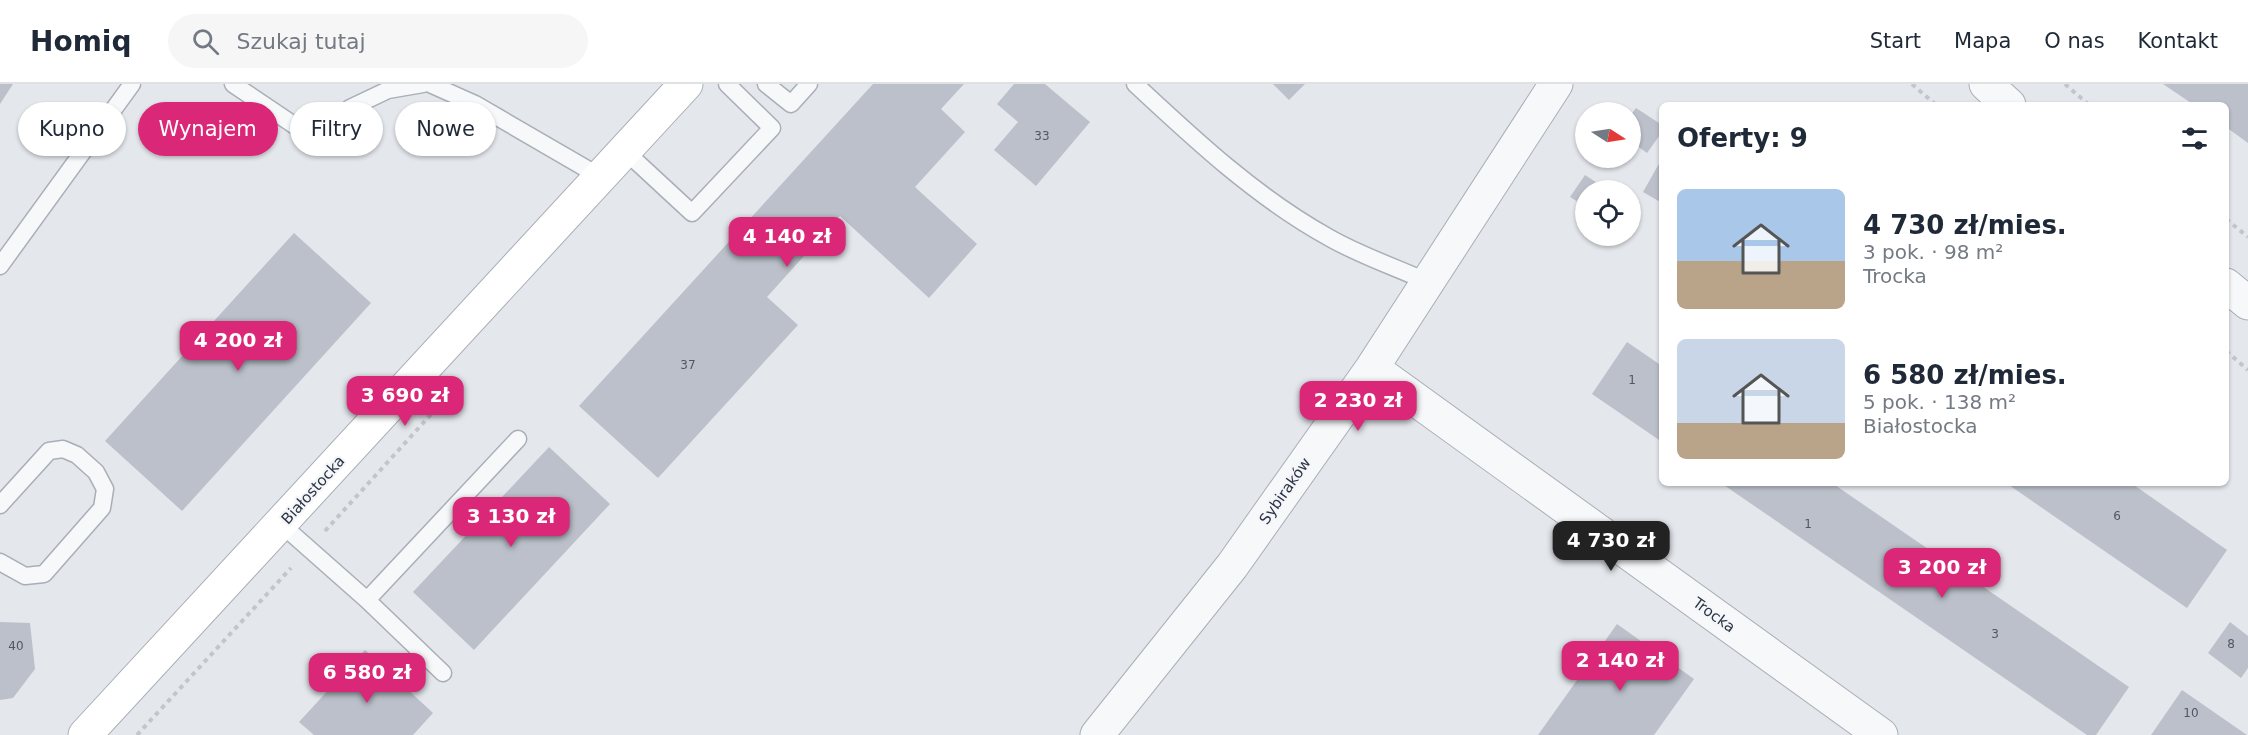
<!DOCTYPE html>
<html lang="pl">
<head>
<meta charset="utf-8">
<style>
  :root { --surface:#fff; --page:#f6f6f7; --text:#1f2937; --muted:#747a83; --line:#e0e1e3; --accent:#db2777 }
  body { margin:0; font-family:"DejaVu Sans",sans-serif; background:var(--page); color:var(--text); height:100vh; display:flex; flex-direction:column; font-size:22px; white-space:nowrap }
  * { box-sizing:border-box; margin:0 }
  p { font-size:20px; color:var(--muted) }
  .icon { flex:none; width:33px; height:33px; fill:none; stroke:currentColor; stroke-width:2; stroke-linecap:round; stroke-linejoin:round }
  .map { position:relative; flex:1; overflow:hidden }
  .panel { position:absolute; left:1659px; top:18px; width:570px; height:384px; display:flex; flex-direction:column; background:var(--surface); border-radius:9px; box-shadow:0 2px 4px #0004 }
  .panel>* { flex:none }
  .guide { position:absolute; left:18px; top:18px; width:570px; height:54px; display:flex; gap:12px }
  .needle { width:39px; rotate:102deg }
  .fabs { position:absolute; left:1575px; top:18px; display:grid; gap:12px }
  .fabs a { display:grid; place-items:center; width:66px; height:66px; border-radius:50%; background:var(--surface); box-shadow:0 2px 4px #0004; font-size:30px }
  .price { position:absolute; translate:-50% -51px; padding:0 14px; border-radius:12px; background:var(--accent); color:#fff; font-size:20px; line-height:39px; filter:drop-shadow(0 2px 3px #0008) }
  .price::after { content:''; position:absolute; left:50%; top:36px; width:18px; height:14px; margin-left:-9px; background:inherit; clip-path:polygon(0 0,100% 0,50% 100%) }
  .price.on { background:#222; color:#fff }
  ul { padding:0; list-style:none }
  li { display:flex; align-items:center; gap:18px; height:150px; padding:0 18px }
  li span { display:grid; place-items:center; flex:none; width:168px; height:120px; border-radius:9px; color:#555 }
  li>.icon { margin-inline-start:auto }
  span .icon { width:72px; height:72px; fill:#fffc; stroke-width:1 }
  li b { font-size:26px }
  h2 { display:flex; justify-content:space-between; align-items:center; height:72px; padding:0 18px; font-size:26px }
  .chip { padding:0 21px; border-radius:27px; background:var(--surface); box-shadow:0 2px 4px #0004; font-size:21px; line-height:54px }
  .chip.on { background:var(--accent); color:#fff }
  header { display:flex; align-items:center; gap:36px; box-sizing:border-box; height:84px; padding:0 30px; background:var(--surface); border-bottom:2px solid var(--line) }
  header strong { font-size:28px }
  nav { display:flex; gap:33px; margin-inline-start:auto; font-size:21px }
  .search { width:420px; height:54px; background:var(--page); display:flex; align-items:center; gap:15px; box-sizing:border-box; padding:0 21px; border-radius:33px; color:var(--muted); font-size:22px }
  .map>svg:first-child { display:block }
</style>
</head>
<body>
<header>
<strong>Homiq</strong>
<div class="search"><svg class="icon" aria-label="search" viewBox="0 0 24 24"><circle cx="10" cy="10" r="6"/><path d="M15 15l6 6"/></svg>Szukaj tutaj</div>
<nav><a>Start</a><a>Mapa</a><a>O nas</a><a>Kontakt</a></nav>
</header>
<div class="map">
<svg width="2248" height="651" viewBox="0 0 2248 651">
  <rect width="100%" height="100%" fill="#e4e7ec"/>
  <path fill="#bbc0ca" d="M0,0H13L0,20Z
    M873,0H964L941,25L965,48L915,103L977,160L929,214L840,132L767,213L798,241L658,394L579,322Z
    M1014,0H1045L1090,38L1036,102L994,66L1018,38L997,20Z
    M1273,0H1305L1289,16Z
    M2163,0H2248V59L2226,43V21H2194Z
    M1636,24L1662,41V48L1647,69L1630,57V32Z
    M1660,78L1662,80V119L1643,108Z
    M1585,91L1608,106H1586V123L1570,113Z
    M294,149L371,219L182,427L105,357Z
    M1627,258L1662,282V358L1592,310Z
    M549,363L610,420L474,566L413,508Z
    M1721,399H1832L2129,603L2096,651H2087Z
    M2006,399H2131L2227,466L2187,524Z
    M0,538L30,539L35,585L13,614L0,616Z
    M2230,538L2248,552V584L2241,594L2208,569Z
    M1617,540L1694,595L1654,651H1538Z
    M365,566L433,629L413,651H314L299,638Z
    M2182,606L2247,651H2151Z"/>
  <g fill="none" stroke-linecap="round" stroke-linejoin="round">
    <defs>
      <path id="lane" d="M233,0L319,58L350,24L388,6L423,0
        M430,0L475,20L599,92
        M766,0L791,20L809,0
        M1135,0C1195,56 1256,113 1328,153C1359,171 1395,183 1428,198
        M625,67L692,129L772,44L727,0
        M0,182L132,0
        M0,421L49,367L63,365L77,371L96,388L105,405L102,424L44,490L25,492L0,478
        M281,440L367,516L443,589
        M367,516L518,355"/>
      <path id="street" d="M1986,0L2009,21
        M2226,201L2248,219
        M1372,284L1881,651
        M1097,651L1232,482L1372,284L1556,0"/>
      <path id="secondary" d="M85,651L686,0"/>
    </defs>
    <use href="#lane" stroke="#a9aeb7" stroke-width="19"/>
    <use href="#street" stroke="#a9aeb7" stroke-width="35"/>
    <use href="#secondary" stroke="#a9aeb7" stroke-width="35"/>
    <path stroke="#c2c5cb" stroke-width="4" stroke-dasharray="4.5 4.5" stroke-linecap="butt" d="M1912,0L1936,21
      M2065,0L2089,21
      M2226,135L2248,153
      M2226,267L2248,286
      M325,447L435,326
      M137,651L291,484"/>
    <use href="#lane" stroke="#f7f8fa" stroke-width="16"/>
    <use href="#street" stroke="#f7f8fa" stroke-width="33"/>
    <use href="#secondary" stroke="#fff" stroke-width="33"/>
  </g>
  <g text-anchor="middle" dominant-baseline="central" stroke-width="4.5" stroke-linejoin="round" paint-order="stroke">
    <g font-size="12" fill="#4f5766">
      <text x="1042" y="52">33</text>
      <text x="688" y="281">37</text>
      <text x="1632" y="296">1</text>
      <text x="2117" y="432">6</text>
      <text x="1808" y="440">1</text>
      <text x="1995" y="550">3</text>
      <text x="2231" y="560">8</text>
      <text x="16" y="562">40</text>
      <text x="2191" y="629">10</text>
    </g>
    <g font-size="15" fill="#2b3445" stroke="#f4f6f9">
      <text transform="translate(313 406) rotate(-48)">Białostocka</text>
      <text transform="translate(1285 407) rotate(-55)">Sybiraków</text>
      <text transform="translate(1714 531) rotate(36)">Trocka</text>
    </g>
  </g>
</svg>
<div class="fabs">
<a><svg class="needle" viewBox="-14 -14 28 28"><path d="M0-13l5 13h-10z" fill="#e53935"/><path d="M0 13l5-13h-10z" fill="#747a83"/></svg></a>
<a><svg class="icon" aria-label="locate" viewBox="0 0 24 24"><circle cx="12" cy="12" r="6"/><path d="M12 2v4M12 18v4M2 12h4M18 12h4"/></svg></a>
</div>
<b class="price" style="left:787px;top:184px">4 140 zł</b>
<b class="price" style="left:238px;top:288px">4 200 zł</b>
<b class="price" style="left:405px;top:343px">3 690 zł</b>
<b class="price" style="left:1358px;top:348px">2 230 zł</b>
<b class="price" style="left:511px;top:464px">3 130 zł</b>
<b class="price on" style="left:1611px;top:488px">4 730 zł</b>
<b class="price" style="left:1942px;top:515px">3 200 zł</b>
<b class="price" style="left:1620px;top:608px">2 140 zł</b>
<b class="price" style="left:367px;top:620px">6 580 zł</b>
<div class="guide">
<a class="chip">Kupno</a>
<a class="chip on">Wynajem</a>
<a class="chip">Filtry</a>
<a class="chip">Nowe</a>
</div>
<section class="panel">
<h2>Oferty: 9<svg class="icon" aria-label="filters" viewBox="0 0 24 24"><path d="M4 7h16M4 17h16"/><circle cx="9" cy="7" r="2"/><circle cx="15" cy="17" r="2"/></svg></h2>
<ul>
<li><span style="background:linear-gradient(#a9c7e8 60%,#b9a48a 0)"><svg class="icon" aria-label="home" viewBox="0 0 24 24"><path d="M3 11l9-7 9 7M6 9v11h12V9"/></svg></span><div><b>4 730 zł/mies.</b><p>3 pok. · 98 m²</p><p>Trocka</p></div></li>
<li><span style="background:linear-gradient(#c9d6e8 70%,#b9a48a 0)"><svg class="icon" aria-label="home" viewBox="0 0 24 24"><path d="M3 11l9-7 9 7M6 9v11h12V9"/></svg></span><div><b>6 580 zł/mies.</b><p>5 pok. · 138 m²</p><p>Białostocka</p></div></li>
</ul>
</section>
</div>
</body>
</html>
